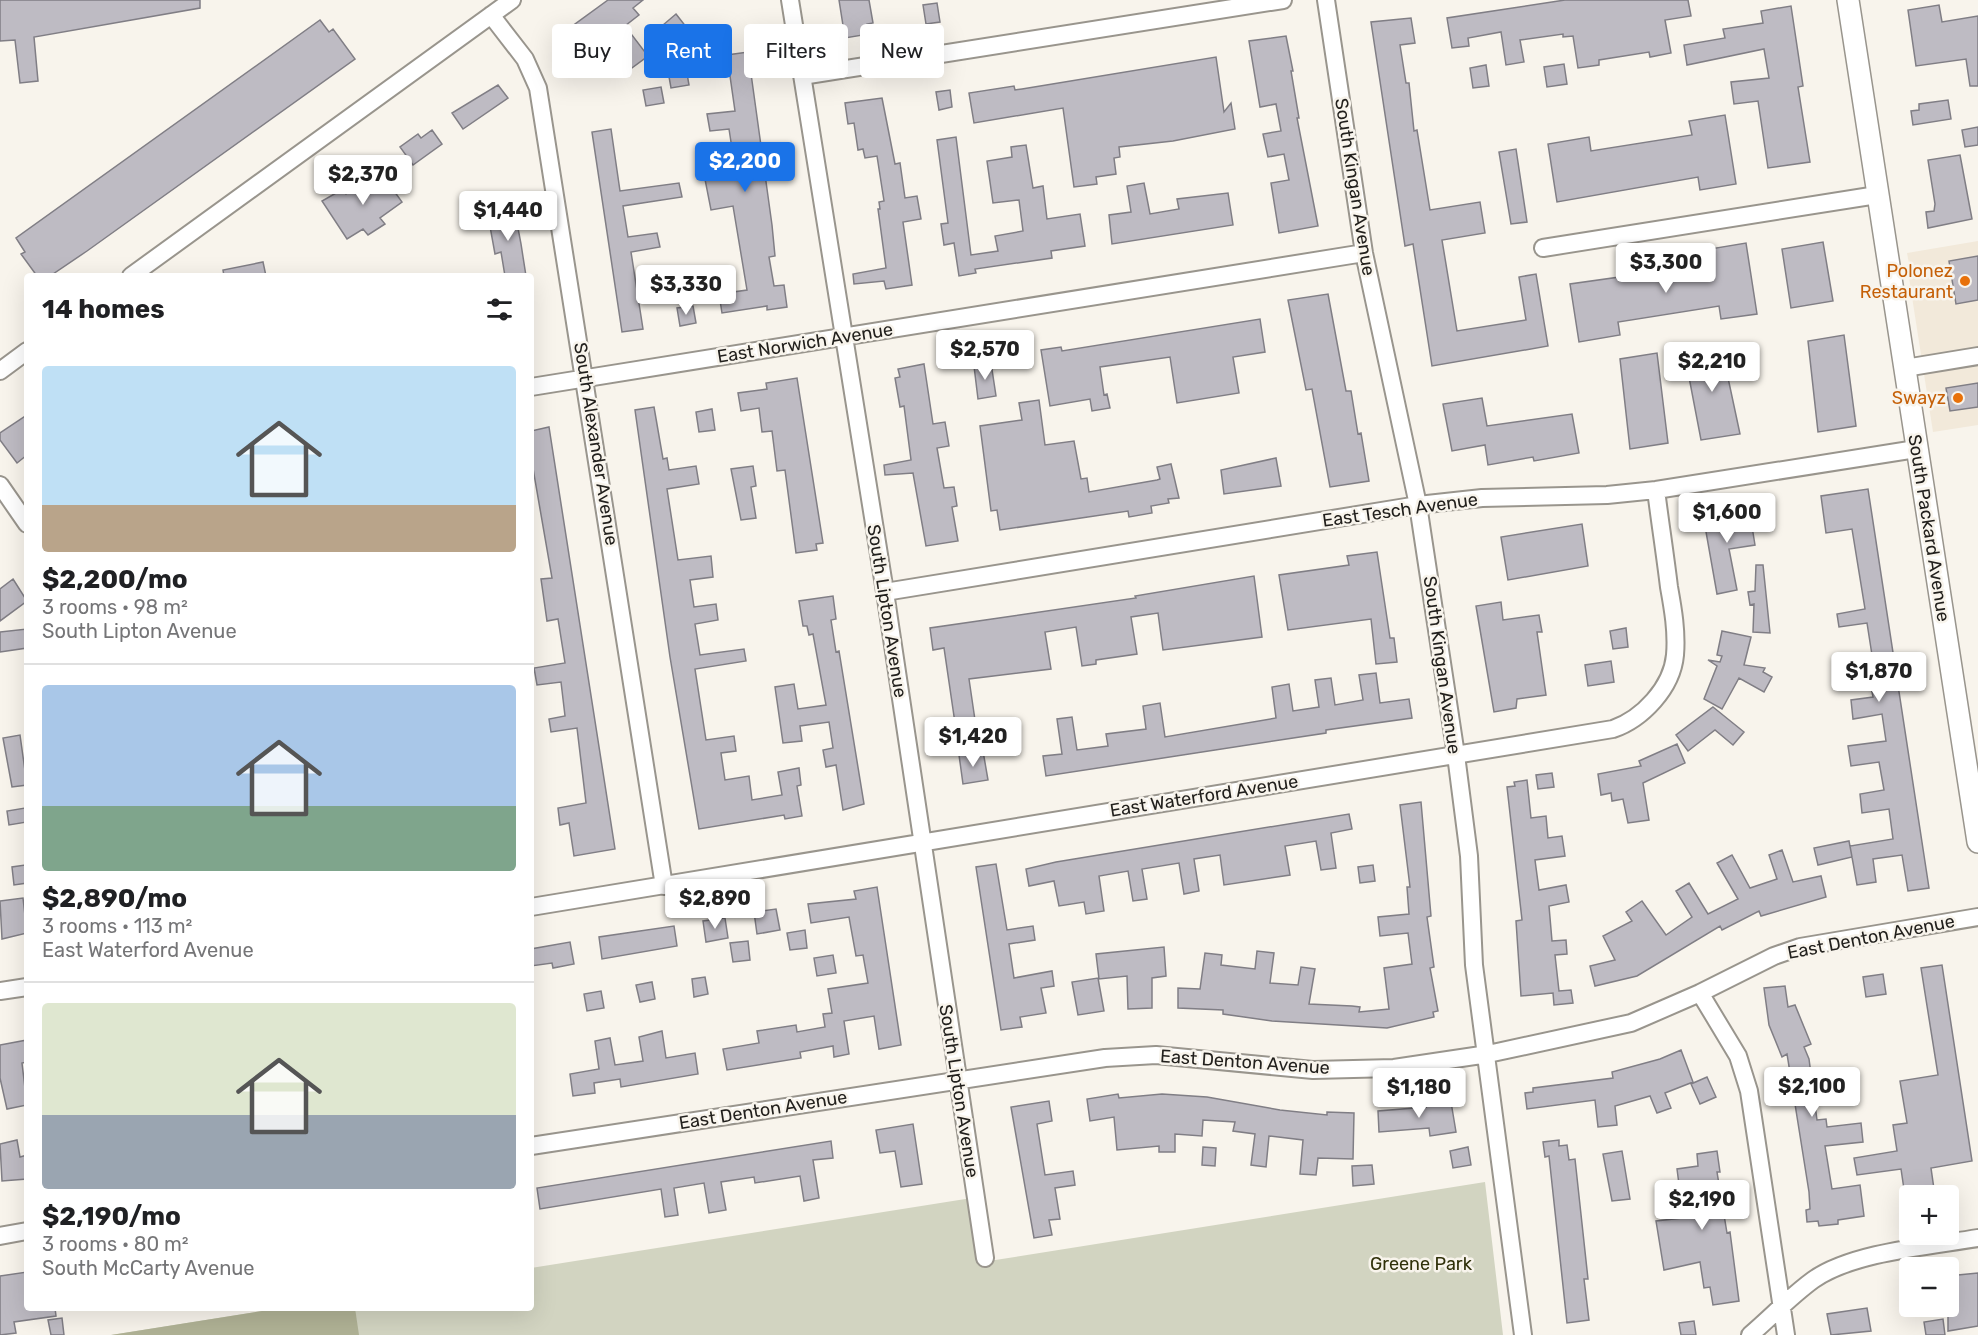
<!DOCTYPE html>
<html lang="en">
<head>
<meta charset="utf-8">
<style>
  :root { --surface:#fff; --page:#f2f2f2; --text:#202124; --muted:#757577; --line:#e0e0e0; --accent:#1a73e8 }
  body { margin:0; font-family:Rubik,sans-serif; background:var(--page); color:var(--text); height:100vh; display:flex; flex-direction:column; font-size:22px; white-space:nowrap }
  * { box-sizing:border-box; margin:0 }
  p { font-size:20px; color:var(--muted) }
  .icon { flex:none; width:33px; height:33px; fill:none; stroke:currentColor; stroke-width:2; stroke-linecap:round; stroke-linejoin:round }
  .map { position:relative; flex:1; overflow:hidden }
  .details { position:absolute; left:24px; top:273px; width:510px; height:1038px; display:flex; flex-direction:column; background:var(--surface); border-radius:6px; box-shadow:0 6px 24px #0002 }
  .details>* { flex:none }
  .banner { position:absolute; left:552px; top:24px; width:570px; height:54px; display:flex; gap:12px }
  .buttons { position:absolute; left:1899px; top:1185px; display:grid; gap:12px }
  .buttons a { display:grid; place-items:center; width:60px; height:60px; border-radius:6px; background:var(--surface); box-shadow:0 6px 24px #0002; font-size:30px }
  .price { position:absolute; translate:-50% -51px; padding:0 14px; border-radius:6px; background:#fff; color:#222; font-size:20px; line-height:39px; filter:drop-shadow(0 2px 3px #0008) }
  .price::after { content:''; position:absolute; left:50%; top:36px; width:18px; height:14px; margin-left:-9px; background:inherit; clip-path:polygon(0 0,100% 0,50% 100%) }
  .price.active { background:var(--accent); color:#fff }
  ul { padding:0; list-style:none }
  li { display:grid; align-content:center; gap:12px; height:318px; padding:0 18px }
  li+li { border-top:2px solid var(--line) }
  li span { display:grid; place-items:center; height:186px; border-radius:6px; color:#555 }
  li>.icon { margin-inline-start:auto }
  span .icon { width:108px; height:108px; fill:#fffc; stroke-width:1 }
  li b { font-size:26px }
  h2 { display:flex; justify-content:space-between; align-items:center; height:72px; padding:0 18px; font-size:26px }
  .tag { padding:0 21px; border-radius:6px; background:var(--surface); box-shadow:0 6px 24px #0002; font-size:21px; line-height:54px }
  .tag.active { background:var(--accent); color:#fff }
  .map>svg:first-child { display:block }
</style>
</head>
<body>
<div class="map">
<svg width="1978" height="1335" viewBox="0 0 1978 1335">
  <rect width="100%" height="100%" fill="#f8f4ec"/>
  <path fill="#f2e9da" d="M1978,241V425L1933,432L1908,271L1910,269L1907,253Z"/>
  <path fill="#d2d4c1" d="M1485,1182L1503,1335H111L281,1308H531V1268L978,1197L989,1261Z"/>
  <path fill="#b0b295" d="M281,1308H355L359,1335H111Z"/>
  <path fill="#bebbc3" stroke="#807e85" stroke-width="1.5" d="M0,0H200V8L34,37L38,81L20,83L15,40L0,41Z
    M608,0H643L633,8L639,15L625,26L648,56L621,76L596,44L589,50L571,27Z
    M839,0H869L873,23L867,24L869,34L845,38Z
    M1565,0H1688L1691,16L1665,20L1671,53L1650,57L1649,52L1599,60V65L1578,68L1573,36L1563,37V34L1520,40L1524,62L1506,65L1501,32L1468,38L1469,46L1452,48L1447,18Z
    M937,3L940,22L926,24L923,5Z
    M1939,5L1942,22L1978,16V86H1970L1966,59L1916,66L1908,10Z
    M1791,6L1803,86L1798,87L1810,162L1768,168L1758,101L1734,104L1731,82L1769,78L1764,49L1687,65L1684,45L1725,38L1723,29L1763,23L1761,11Z
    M676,14L687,28L673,38L663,25Z
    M1411,18L1415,43L1400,45L1406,83H1409L1414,131L1417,130L1430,210L1480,202L1485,233L1442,240L1457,331L1526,320L1519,277L1536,274L1548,346L1432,366L1413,244L1405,246L1371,22Z
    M320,20L329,32L333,29L355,59L87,251L50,276H37L21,254L25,252L16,238Z
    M1286,36L1293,71H1291L1299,118H1297L1318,226L1279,233L1271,183L1289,180L1284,154L1268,157L1263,134L1281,131L1276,104L1260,107L1249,41Z
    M748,52L772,225L775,256L769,257L774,286L784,285L787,307L767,310V306L722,313L719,294L747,290L733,206L711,210L701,159L733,155L729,129L710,131L707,114L735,111L727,55Z
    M1216,57L1224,112L1231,103L1235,129L1173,141L1119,147L1120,157L1114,158L1116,174L1096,177L1097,184L1074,187L1063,108L974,123L969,93L1014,86L1015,90L1022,89Z
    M1564,64L1567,84L1547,87L1544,67Z
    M1486,65L1489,86L1473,88L1470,68Z
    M686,68L689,85L671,88L668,71Z
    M498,85L508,98L463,129L452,113Z
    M661,87L664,103L646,106L643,90Z
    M950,90L952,107L939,110L936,92Z
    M882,98L895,164L900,163L905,198L917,196L921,219L903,222L912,285L886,289L884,281L854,284L853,274L886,268L878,209H880L879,202L884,201L877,156L865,158L863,149L858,150L854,123L848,124L845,103Z
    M1948,100L1951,119L1913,125L1911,111L1919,110V104Z
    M1725,115L1736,184L1700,190L1698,177L1557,202L1548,144L1589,137L1591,151L1692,135L1689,121Z
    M1978,127V145L1965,147L1962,130Z
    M611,129L620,191L679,183L682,197L623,206L628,237L657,233L660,247L631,252L643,329L622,332L592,132Z
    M432,130L442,144L413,165L400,147L418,134L421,138Z
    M956,137L971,255L998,251L995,236L1023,231L1019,200L993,203L987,161L1012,157L1011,147L1026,145L1033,188L1043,186L1047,219L1080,214L1085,246L1051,251L1052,258L975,269L976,273L959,276L954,243L944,245L941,224L948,223L937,140Z
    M1516,149L1527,222L1511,224L1499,152Z
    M1960,155L1972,219L1928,228L1926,212L1934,211L1935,204L1928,160Z
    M379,170L402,202L380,218L385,224L368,235L363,229L347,239L322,201L343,189L346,194Z
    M1144,183L1150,214L1179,209L1177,199L1228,193L1233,225L1112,244L1109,215L1131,212L1127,186Z
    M513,202L521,244L526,276H505L501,252L495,254L489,221L496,220L495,215Z
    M1823,242L1833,301L1791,308L1782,249Z
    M1746,243L1757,314L1721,319L1719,306L1618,322L1620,335L1579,342L1570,284L1712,264L1710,249Z
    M1978,256V300L1956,304L1949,261Z
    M263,262L266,276H224L223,270Z
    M719,276L721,289L706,292L704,278Z
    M1328,294L1346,391H1351L1358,434L1361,433L1369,481L1330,487L1312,389L1306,390L1288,300Z
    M693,306L696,323L680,326L677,308Z
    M1260,319L1265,352L1233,357L1239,393L1177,403L1170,357L1100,367L1104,395L1107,394L1110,408L1092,411L1090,399L1050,406L1041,350L1061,347L1062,351Z
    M1844,335L1856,426L1818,432L1808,341Z
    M1721,345L1740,434L1701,440L1684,351Z
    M1657,353L1668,443L1630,449L1620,359Z
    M991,363L996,396L978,399L974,366Z
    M924,364L933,424L945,422L949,446L937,448L944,488L954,487L957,506L952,507L958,541L926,546L913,473L885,475L884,465L911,460L904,406L900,407L895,378L900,377L898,369Z
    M797,378L823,543L816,544L817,550L796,553L785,470L777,471L772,431L762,432L759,408L741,411L738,393L767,389L766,383Z
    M1978,383V407L1950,411L1946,388Z
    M1482,398L1487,426L1572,414L1579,453L1534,461L1533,457L1488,465L1485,445L1452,451L1443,404Z
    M1039,400L1045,445L1074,441L1081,479L1087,478L1089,492L1157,480L1160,479L1157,467L1171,464L1179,498L1168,499L1169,503L1151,506L1152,513L1129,517L1128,511L1000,530L997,510L991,511L980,426L1022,420L1019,403Z
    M654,407L663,459L667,458L669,470L696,466L699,484L667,489L678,560L711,556L713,577L690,580L694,607L716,604L718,620L695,624L700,655L744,649L746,661L695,669L706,740L734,736L736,751L721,753L725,780L749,776L752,800L782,795L778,772L799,768L801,785L797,786L802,816L785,819L784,815L699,829L670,657L635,410Z
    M712,409L715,430L699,432L696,412Z
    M27,415V455L17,463L0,440V433Z
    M549,427L615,849L574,856L569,823L560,825L558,808L586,803L577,728L551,732L549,719L565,716L561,682L537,685L534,668L565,663L558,619L547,621L541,579L552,578L531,457V431Z
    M1276,458L1281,486L1224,494L1221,470Z
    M753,466L756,486L751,487L756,518L741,520L731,469Z
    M1868,489L1929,888L1908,891L1902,855L1873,859L1876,882L1857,885L1850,846L1893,839L1889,809L1862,813L1860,794L1884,790L1879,762L1851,766L1848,746L1886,741L1882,714L1853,719L1851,700L1873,697L1868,670L1847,673L1845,659L1872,655L1867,623L1839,627L1837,614L1865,609L1852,529L1826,533L1821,496Z
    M1749,508L1755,545L1729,549L1737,590L1717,594L1703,515Z
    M1582,524L1588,566L1508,580L1501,537Z
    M1377,552L1390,638H1394L1397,662L1376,664L1371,619L1288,630L1279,575L1349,565L1347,556Z
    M1756,565H1763L1770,633L1753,632L1754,604L1750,605L1748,592L1755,591Z
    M1254,576L1262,637L1163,650L1158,613L1131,617L1137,654L1096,660V664L1082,666L1076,627L1045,632L1051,669L969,679L975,720L955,723L944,648L933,650L930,628L1136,598L1135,596Z
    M13,579L27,601L0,621V589Z
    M833,596L836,619L831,620L836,652L839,651L864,804L843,810L836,765L826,767L823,750L833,748L829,722L800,726L802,741L783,743L775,687L794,684L798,709L826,705L813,634L809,635L807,626H803L799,601Z
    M1501,602L1503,620L1539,615L1542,632H1537L1546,695L1517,699L1516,708L1494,712L1476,606Z
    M1626,628L1628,647L1613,649L1610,631Z
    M27,629V648L0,652V632Z
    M1722,631L1751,637L1744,665L1765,668L1763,672L1772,677L1764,692L1739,678L1722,709L1704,699L1717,666L1708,660L1720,662L1722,656L1717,655Z
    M1611,661L1614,682L1588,686L1585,665Z
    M1376,673L1380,703L1409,699L1412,718L1326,730V733L1046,776L1043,756L1062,754L1057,719L1072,717L1077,750L1108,746L1106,734L1146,729L1143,706L1160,703L1165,737L1276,718L1272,687L1289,684L1293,711L1319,707L1315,680L1331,678L1335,705L1363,700L1359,675Z
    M1713,707L1744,732L1733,745L1715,730L1688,751L1676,735Z
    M1017,721L1020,737L1002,739L1000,724Z
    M20,735L27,785L12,787L3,738Z
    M1677,744L1685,763L1643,783L1649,820L1628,823L1623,799L1612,801L1611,793L1601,795L1598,774L1641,766L1639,761Z
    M983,751L988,780L963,784L959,755Z
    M1552,773L1554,787L1538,789L1536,775Z
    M1527,780L1531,818L1546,816L1548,838L1562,836L1565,856L1535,860L1539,890L1566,885L1569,902L1549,906L1552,941L1566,940L1567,954L1555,955L1559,991L1571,990L1573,1003L1554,1005L1553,993L1521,996L1516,921L1522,920L1507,787L1515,786L1514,782Z
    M1421,802L1431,916L1427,917L1434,967L1430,968L1438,1011L1433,1012L1434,1017L1387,1028L1272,1021L1223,1014V1010L1178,1008V988L1200,989L1205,953L1222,955L1221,965L1255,969L1257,951L1274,953L1270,983L1298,985L1301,967L1315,969L1309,1004L1352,1006L1360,1007L1359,1012L1389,1009L1384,968L1412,964L1408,933L1380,936L1378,917L1409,914L1407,887H1410L1400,805Z
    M25,808L27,822L9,825L7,811Z
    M1349,814L1352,829L1331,833L1336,868L1321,870L1316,841L1285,846L1290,875L1224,885L1220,855L1194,859L1199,891L1184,894L1179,863L1142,869L1147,899L1133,901L1128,871L1099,876L1104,911L1086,914L1084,902L1059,906L1054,881L1029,886L1026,869L1056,862Z
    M1849,841L1852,857L1818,865L1814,848Z
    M1782,850L1793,882L1821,876L1826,897L1761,916L1759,911L1722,930L1720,926L1637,976L1595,986L1590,966L1615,960L1603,936L1632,921L1626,912L1642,901L1666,935L1692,917L1676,891L1689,883L1708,914L1738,899L1717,863L1732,855L1750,888L1777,879L1769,855Z
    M996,864L1007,930L1033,926L1035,940L1009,944L1014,978L1052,971L1054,986L1041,988L1046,1013L1020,1017L1022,1027L1001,1030L976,867Z
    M25,865L27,883L14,885L12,867Z
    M1373,865L1375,881L1360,883L1358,867Z
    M877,887L901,1045L879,1049L874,1016L844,1021L849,1054L834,1057L833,1046L800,1052L801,1058L727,1070L723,1049L759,1043L757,1031L796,1025L797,1032L825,1027L823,1014L832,1013L828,989L868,983L863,955L856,956L849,917L811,923L808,904L856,899L854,891Z
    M23,898L27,933L2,939L0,901Z
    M776,909L780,930L757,934L754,912Z
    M725,918L728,938L706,942L703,921Z
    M674,926L677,946L602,959L599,937Z
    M805,930L807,948L790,950L787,933Z
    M748,941L750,960L733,962L730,943Z
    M570,942L574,964L553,968L552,963L531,966V949Z
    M1164,947L1166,976L1152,978V1008L1128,1009L1127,976L1099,979L1096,954Z
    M833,955L836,973L817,976L814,958Z
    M1942,965L1972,1161L1931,1168L1935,1196H1905L1901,1169L1857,1175L1854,1158L1897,1151L1893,1125L1907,1123L1900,1081L1938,1075L1921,968Z
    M1883,974L1886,994L1866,997L1863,977Z
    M705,977L708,994L694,997L692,979Z
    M1098,978L1104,1011L1078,1015L1072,982Z
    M652,982L655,999L640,1002L636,985Z
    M1785,986L1788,1007L1795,1005L1811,1044L1804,1047L1809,1059L1817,1120L1826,1119L1827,1127L1861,1123L1863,1142L1825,1146L1832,1189L1860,1185L1864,1216L1838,1220V1224L1819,1226L1818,1221L1807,1222L1806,1210L1810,1209L1809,1192L1787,1054L1782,1057L1769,1025L1764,988Z
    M601,991L604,1008L587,1011L584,994Z
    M662,1031L666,1058L695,1053L698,1074L621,1087L620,1079L594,1083L595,1093L573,1096L570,1074L599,1069L595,1041L610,1038L615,1065L643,1061L639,1037Z
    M27,1040V1062L22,1063L27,1105L7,1109L0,1078V1045Z
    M1681,1050L1693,1082L1665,1093L1671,1108L1657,1113L1650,1096L1615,1106L1617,1125L1598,1127L1595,1100L1527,1109L1525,1093L1533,1092V1088L1613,1078L1612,1072L1660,1059Z
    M1707,1077L1716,1097L1700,1104L1691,1084Z
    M1118,1094L1119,1098L1162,1094L1207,1097L1280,1110L1327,1115V1112L1354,1113L1353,1159L1318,1158L1316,1175L1300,1174L1303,1140L1269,1136L1266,1167L1251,1165L1255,1134L1233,1131L1235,1122L1203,1120L1202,1136L1175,1134V1152H1159V1146L1117,1150L1114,1117L1090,1121L1087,1099Z
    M1049,1101L1052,1121L1037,1124L1045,1175L1073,1171L1075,1185L1055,1188L1060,1219L1049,1220L1052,1235L1034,1238L1011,1107Z
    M1451,1102L1456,1132L1430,1136L1429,1128L1379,1132L1378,1111L1426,1107L1425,1105Z
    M913,1124L922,1184L901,1187L895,1151L880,1153L876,1130Z
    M17,1140L20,1157L27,1155V1179L2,1181L0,1144Z
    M1559,1140V1146L1567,1145L1569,1160L1575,1159L1588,1279H1584L1589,1320L1567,1323L1549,1156L1545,1157L1543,1142Z
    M831,1141L833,1158L813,1160L819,1198L804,1201L800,1176L755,1183L754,1177L721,1182L726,1210L709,1213L704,1183L674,1188L678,1215L665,1217L661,1189L540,1209L537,1188Z
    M1203,1147L1216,1148L1215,1166L1202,1165Z
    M1468,1147L1471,1165L1453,1168L1450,1151Z
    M1622,1151L1630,1199L1612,1201L1603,1154Z
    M1717,1151L1720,1172H1717L1727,1233L1730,1232L1739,1301L1713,1305L1710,1287L1704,1288L1700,1262L1664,1270L1656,1221L1691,1217L1687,1191L1680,1192L1677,1169L1698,1166L1697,1154Z
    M1372,1165L1374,1184L1353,1186L1352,1166Z
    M27,1272V1308H55L56,1316L14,1322L16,1333L0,1335V1276Z
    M1978,1273V1326L1948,1331V1276Z
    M1867,1308L1871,1331L1831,1335L1827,1314Z
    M62,1318L64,1335H51L48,1320Z
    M1943,1319L1945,1335H1926L1924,1322Z
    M1694,1321L1696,1335H1681L1679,1323Z"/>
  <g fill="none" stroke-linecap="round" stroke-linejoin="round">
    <defs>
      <path id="minor" d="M790,0L885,592L985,1258
        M1326,0L1364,253L1418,505L1456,755L1469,856L1474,965L1523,1335
        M491,15L525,59L538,88L664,886
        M802,76L1283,0
        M1543,248L1877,195
        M131,276L512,0
        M1905,368L1978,356
        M0,371L27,351
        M531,387L1364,253
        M0,485L27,524
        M885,592L1418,505L1482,498L1607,495L1656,490L1916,449
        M531,907L1613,729C1642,719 1672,688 1675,655C1677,632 1673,609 1669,587C1665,554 1660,522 1656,490
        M0,991L27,987
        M1700,993L1738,1056L1749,1091L1786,1335
        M531,1146L1105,1058L1156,1055L1313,1070L1394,1068L1488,1054L1631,1023L1700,993L1774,956L1800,947L1978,917
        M0,1236L27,1231
        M1750,1335C1771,1317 1791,1296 1813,1280C1852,1252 1931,1246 1978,1238"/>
      <path id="tertiary" d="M1848,0L1978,842"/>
    </defs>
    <use href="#minor" stroke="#99958d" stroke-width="20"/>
    <use href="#tertiary" stroke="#99958d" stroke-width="24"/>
    <use href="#minor" stroke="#fff" stroke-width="16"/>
    <use href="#tertiary" stroke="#fff" stroke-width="21"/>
  </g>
  <g fill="#e8710a" stroke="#f8f4ec" stroke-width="2">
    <circle cx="1965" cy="281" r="6"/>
    <circle cx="1958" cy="398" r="6"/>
  </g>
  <g text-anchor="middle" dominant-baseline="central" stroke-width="5" stroke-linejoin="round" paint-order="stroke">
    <g font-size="18" fill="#22201d" stroke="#f8f4ec">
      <text transform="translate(1355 187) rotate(81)">South Kingan Avenue</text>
      <text transform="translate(805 343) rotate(-9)">East Norwich Avenue</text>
      <text transform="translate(596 444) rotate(81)">South Alexander Avenue</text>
      <text transform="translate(1400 510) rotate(-8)">East Tesch Avenue</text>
      <text transform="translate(1929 528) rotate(81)">South Packard Avenue</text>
      <text transform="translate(887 611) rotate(81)">South Lipton Avenue</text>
      <text transform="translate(1442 665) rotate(82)">South Kingan Avenue</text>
      <text transform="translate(1204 796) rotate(-9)">East Waterford Avenue</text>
      <text transform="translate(1871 937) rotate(-11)">East Denton Avenue</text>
      <text transform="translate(1245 1062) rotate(4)">East Denton Avenue</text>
      <text transform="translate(959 1091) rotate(81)">South Lipton Avenue</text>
      <text transform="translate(763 1110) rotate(-9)">East Denton Avenue</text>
    </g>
    <g font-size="18" fill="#c56008" stroke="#f8f4ec" text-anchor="end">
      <text x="1953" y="271">Polonez<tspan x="1953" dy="21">Restaurant</tspan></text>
      <text x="1946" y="398">Swayz</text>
    </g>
    <g font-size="18" fill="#30310a" stroke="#f8f4ec">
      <text x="1421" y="1264">Greene Park</text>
    </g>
  </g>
</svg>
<div class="buttons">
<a>+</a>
<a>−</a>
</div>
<b class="price active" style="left:745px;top:193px">$2,200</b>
<b class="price" style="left:363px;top:206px">$2,370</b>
<b class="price" style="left:508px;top:242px">$1,440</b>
<b class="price" style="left:1666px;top:294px">$3,300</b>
<b class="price" style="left:686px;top:316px">$3,330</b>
<b class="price" style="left:985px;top:381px">$2,570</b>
<b class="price" style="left:1712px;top:393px">$2,210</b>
<b class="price" style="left:1727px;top:544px">$1,600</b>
<b class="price" style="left:1879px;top:703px">$1,870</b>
<b class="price" style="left:973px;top:768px">$1,420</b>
<b class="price" style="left:715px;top:930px">$2,890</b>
<b class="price" style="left:1812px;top:1118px">$2,100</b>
<b class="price" style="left:1419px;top:1119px">$1,180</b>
<b class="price" style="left:1702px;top:1231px">$2,190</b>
<div class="banner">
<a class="tag">Buy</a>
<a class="tag active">Rent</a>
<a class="tag">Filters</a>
<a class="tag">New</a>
</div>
<section class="details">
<h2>14 homes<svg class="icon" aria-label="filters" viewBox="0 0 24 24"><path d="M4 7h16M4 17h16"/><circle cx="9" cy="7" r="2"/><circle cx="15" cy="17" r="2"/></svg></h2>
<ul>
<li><span style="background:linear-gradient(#bfe0f5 75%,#b9a48a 0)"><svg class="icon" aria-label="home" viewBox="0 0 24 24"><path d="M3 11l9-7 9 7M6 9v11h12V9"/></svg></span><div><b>$2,200/mo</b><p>3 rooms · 98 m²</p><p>South Lipton Avenue</p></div></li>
<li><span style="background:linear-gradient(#a9c7e8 65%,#7fa58c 0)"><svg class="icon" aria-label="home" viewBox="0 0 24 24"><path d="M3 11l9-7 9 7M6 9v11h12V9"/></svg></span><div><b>$2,890/mo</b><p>3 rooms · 113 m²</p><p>East Waterford Avenue</p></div></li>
<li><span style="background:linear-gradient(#dfe7d0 60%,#9aa5b1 0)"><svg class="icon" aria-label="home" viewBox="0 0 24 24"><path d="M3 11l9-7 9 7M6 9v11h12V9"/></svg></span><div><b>$2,190/mo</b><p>3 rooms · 80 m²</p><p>South McCarty Avenue</p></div></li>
</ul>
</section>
</div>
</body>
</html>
